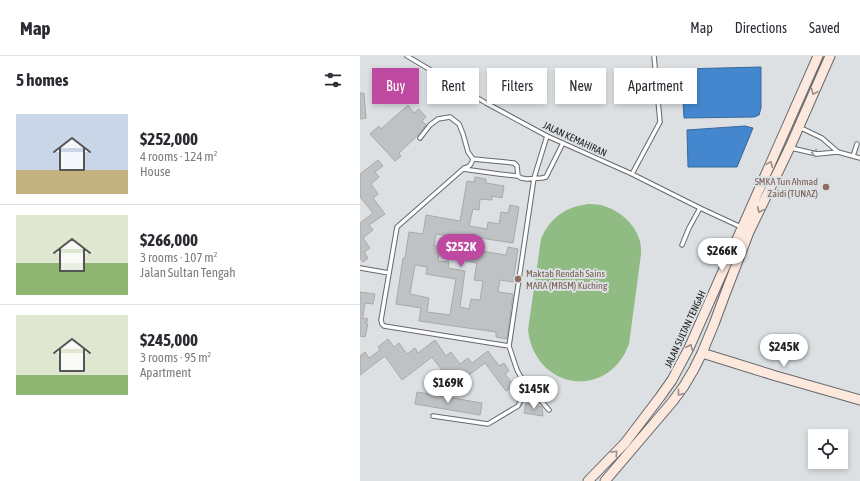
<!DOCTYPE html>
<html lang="en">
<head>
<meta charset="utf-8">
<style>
  :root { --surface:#fff; --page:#f7f7f7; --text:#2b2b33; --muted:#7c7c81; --line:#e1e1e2; --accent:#be49a0 }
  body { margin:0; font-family:"Asap Condensed",sans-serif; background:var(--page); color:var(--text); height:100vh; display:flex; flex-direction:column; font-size:15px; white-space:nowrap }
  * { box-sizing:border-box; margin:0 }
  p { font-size:13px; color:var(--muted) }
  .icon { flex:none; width:22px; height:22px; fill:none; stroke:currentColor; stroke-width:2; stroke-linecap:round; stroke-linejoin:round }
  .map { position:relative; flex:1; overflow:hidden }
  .drawer { display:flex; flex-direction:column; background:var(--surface); width:360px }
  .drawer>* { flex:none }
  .hud { position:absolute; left:12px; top:12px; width:380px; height:36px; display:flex; gap:8px }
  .fabs { position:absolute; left:448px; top:373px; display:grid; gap:8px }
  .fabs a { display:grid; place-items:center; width:40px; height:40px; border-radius:0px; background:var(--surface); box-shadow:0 2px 6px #0003; font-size:20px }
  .price { position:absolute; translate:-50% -34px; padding:0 9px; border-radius:14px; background:#fff; color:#222; font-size:13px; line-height:26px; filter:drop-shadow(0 1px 2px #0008) }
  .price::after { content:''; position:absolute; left:50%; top:24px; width:12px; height:9px; margin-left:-6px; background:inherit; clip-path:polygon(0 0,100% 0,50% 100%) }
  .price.selected { background:var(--accent); color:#fff }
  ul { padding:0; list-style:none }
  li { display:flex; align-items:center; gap:12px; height:100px; padding:0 16px }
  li+li { border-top:1px solid var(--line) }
  li span { display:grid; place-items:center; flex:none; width:112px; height:80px; border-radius:0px; color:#555 }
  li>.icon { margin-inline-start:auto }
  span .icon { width:48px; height:48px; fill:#fffc; stroke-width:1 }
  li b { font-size:17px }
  h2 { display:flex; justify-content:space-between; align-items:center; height:48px; padding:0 16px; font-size:17px }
  .chip { padding:0 14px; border-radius:0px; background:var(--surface); box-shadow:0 2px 6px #0003; font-size:14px; line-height:36px }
  .chip.selected { background:var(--accent); color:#fff }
  header { display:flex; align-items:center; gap:24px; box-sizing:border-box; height:56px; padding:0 20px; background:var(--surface); border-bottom:1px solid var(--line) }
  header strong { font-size:19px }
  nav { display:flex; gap:22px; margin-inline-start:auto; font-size:14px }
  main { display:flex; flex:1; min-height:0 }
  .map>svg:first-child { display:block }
</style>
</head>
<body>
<header>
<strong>Map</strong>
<nav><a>Map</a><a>Directions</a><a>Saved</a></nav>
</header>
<main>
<section class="drawer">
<h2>5 homes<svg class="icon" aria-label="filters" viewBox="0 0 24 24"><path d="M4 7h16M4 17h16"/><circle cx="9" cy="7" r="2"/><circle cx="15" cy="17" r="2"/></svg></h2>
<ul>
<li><span style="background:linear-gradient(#c9d6e8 70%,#c2b280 0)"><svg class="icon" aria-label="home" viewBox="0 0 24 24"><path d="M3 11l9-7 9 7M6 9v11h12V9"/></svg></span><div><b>$252,000</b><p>4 rooms · 124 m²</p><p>House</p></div></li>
<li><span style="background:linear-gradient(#dfe7d0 60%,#8fb573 0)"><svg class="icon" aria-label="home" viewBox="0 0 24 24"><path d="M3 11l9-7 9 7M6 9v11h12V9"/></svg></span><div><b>$266,000</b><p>3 rooms · 107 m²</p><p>Jalan Sultan Tengah</p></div></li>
<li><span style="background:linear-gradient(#dfe7d0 75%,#8fb573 0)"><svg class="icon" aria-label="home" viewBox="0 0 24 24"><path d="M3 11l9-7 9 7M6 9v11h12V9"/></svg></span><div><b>$245,000</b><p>3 rooms · 95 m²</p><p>Apartment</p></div></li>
</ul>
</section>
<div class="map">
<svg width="500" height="425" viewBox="0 0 500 425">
  <rect width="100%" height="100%" fill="#dce0e2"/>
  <path fill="#90bb83" d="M228,148C232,148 236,148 240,149C258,153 275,167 280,185C281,189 281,194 281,198L269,288C248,345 175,334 168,274L181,183C190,162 205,151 228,148Z"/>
  <path fill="#4487cf" stroke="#39689b" d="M401,11V52L399,59L394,61L324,62L321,13Z
    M385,70L393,72L377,111H328L327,74Z"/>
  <path fill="#bfc2c5" stroke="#a7aaac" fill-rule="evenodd" d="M0,37H4L6,62L0,63Z
    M48,49L54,57L59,53L66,61L62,65L66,69L57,80L39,97L41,100L35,105L10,78L19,70L21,73Z
    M18,104L23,110L15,116L19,121L11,128L18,138L13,142L25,158L9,169L13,174L3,182L10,192L4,196L8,202L3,206L0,202V167L13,157L0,141V118Z
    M115,121L126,123V127L144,130L142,142L132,140V144L120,143L119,154L113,153L109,170L127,173L128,166L139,168L141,156L148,157L150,149L159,151L153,187L107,180L105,191L96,190L97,181L76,178L74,190L80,191L78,205L89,206L88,212L105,215L100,251L109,253L111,243L120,244L123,225L114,224L117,207L106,205L108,193L146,199L148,191L158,193L153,226L140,224L138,236L153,238L147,283L136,281V276L59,265L61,252L36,248L43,202H45L49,176L63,178L66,159L100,165L107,125L114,126ZM55,209L67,211L66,218L96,223L90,259L67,256L69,242L50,238Z
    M0,236L15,238L13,248L5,247L3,260L0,259Z
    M0,261L8,263L6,268H8L5,281L0,280Z
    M28,283L34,291L39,287L47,298L55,292L58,297L75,284L86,300L91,296L100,308L108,302L112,307L128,295L139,310L144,307L149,315L145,318L154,330L146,335L125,307L94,330L72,301L42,324L25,300L0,319V300L5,296L9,302L20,294L18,291Z
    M57,336L122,347L120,359L55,348Z
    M166,347L182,351L183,360L164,357Z"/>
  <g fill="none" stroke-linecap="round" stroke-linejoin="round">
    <defs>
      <path id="lane" d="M47,0L126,47L187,80L272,118L340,152L381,171
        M439,71L462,82L478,96
        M60,82L70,69L78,63L90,61L99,68L103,78L108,96L113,103C111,109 110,111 104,112
        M431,92L457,98L478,96L500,102
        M493,100L497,88
        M113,103L154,107L157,110L158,120
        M272,118L300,66L294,0
        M322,189L329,172L340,152
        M0,212L29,217
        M149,290L24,270L22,268L21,264L37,171L103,113L139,118L158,120L161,122L167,123L182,122L186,121L203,87
        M167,332L183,347L189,354
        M73,360L128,368L158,350L167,332L157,314L149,290L174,122L187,80"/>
      <path id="secondary" d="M342,297L416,320L500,344
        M228,425L265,387L300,341L312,324L329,292L458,0
        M245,425L313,345L324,330L334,313L342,297L354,268L364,241L389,176L430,91L470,0"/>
    </defs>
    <use href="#lane" stroke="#66686b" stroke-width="5.5"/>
    <use href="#secondary" stroke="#66686b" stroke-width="11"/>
    <use href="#lane" stroke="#fff" stroke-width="3.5"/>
    <use href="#secondary" stroke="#fde8de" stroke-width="9"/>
  </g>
  <defs><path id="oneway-chevron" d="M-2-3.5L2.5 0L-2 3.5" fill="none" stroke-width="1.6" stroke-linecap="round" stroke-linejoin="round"/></defs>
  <g stroke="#998e89">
    <use href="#oneway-chevron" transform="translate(454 36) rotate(114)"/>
    <use href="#oneway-chevron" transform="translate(410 108) rotate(-66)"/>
    <use href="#oneway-chevron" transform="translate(400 154) rotate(115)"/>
    <use href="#oneway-chevron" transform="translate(330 291) rotate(-65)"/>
    <use href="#oneway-chevron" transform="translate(320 337) rotate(128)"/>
    <use href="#oneway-chevron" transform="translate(255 397) rotate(-47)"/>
  </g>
  <use stroke="#9a9b9b" href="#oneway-chevron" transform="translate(454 97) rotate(-172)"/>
  <g fill="#8d6e63" stroke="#dce0e2" stroke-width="1.5">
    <circle cx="466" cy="131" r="4"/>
    <circle cx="158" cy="223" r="4"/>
  </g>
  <g text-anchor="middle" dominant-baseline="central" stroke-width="4" stroke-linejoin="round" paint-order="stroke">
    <g font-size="10" fill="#1f2121" stroke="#dce0e2">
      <text transform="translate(215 83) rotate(25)">JALAN KEMAHIRAN</text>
      <text transform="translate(325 273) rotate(-65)">JALAN SULTAN TENGAH</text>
    </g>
    <g font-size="10" fill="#785e54" stroke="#dce0e2" text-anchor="end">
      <text x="458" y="125">SMKA Tun Ahmad<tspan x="458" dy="12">Zaidi (TUNAZ)</tspan></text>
      <text x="166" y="217" text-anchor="start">Maktab Rendah Sains<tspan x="166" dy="12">MARA (MRSM) Kuching</tspan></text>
    </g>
  </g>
</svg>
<div class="fabs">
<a><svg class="icon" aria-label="locate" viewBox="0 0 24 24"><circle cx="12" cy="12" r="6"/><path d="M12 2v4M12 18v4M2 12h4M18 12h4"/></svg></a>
</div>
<b class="price selected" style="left:101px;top:212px">$252K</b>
<b class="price" style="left:362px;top:216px">$266K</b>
<b class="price" style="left:424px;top:312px">$245K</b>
<b class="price" style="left:88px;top:348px">$169K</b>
<b class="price" style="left:174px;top:354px">$145K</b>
<div class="hud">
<a class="chip selected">Buy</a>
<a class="chip">Rent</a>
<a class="chip">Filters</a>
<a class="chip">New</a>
<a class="chip">Apartment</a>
</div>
</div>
</main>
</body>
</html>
